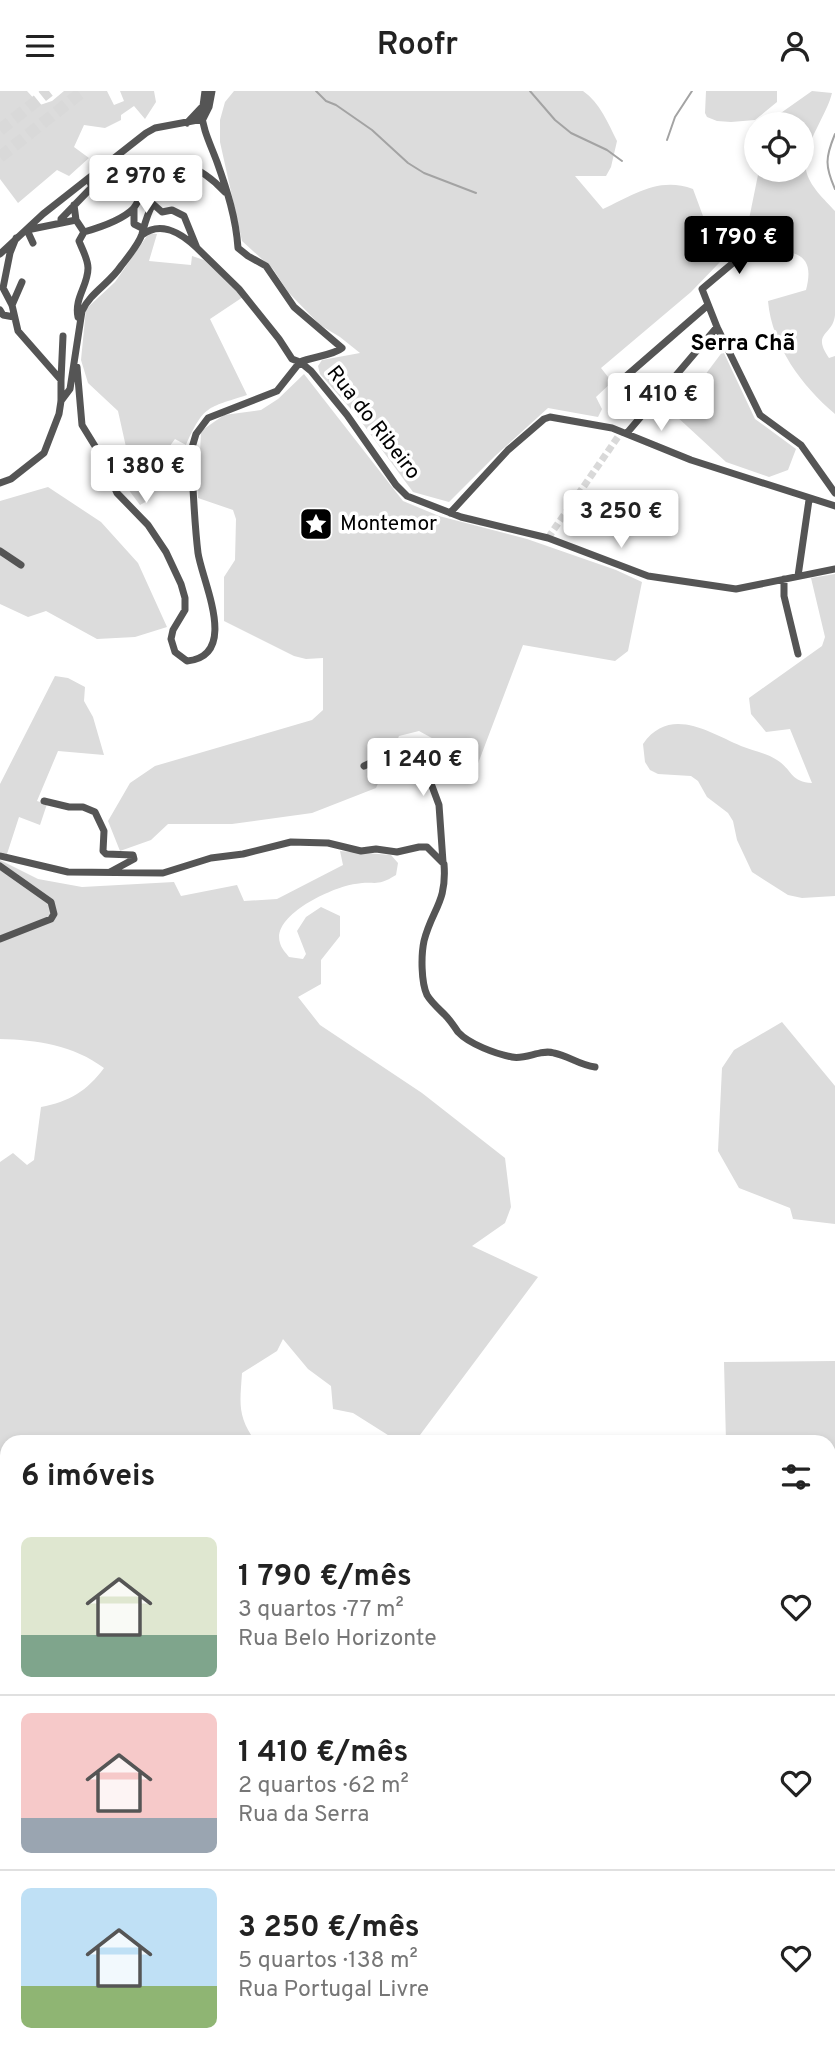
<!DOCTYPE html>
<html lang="pt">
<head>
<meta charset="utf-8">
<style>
  :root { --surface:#fff; --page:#f2f2f2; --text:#222; --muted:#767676; --line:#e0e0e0; --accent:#000 }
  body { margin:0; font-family:Overpass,sans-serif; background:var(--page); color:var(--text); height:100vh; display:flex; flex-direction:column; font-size:26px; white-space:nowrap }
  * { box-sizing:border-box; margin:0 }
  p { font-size:23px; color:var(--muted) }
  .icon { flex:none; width:38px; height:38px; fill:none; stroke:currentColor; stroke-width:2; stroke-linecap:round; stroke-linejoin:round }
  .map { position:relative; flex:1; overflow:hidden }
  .panel { position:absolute; left:0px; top:1344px; width:836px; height:625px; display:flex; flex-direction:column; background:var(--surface); border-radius:21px 21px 0 0; box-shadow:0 4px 10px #0003 }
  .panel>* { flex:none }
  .tools { position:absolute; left:744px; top:21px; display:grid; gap:14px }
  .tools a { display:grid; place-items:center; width:70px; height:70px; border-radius:50%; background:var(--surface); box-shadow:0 4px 10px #0003; font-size:35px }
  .price { position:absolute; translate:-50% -60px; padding:0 16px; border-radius:7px; background:#fff; color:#222; font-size:23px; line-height:46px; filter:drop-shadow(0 2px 4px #0008) }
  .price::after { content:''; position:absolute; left:50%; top:42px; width:21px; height:16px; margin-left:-10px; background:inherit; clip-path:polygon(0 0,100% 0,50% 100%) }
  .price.on { background:var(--accent); color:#fff }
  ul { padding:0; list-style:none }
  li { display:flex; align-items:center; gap:21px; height:175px; padding:0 21px }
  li+li { border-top:2px solid var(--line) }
  li span { display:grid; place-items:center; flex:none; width:196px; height:140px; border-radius:10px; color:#555 }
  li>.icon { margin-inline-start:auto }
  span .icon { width:84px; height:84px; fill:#fffc; stroke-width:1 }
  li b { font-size:30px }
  h2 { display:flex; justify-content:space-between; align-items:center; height:84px; padding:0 21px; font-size:30px }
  header { display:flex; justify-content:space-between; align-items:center; height:91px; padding:0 21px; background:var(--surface); font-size:32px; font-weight:600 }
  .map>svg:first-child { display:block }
</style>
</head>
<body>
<header><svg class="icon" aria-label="menu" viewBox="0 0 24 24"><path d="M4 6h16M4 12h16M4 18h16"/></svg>Roofr<svg class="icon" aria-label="person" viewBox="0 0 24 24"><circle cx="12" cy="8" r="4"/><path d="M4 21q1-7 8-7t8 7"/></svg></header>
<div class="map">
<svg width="835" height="1968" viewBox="0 0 835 1968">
  <rect width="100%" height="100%" fill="#fff"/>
  <path fill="#dcdcdc" d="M0,0H27L40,14L52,10L64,0H107L114,14L124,10L120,0H154L156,11L145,28L134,15L121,24V29L105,37L84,34L74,56L89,67L69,85L57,79L18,112L0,88Z
    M234,0H583C600,12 608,32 617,50L611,76L606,85H575L603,118C633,104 659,85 693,98L720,171L691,201L601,277L612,291L596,306L602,318L598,326L548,317L495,365L449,411L413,401L357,325L320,283L318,275L322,269L360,262L340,246L320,234L288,201L273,178L242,150L220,51V29L225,11Z
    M706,0H777V11L755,29L731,31L717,30L707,26L705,22Z
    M812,0L832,2C827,24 801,57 806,79C809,95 825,109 835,120C835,154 835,190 835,224C833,245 811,241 829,267L835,265V323C802,295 772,255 768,210L806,199C812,176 808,163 783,160L774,139L767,134L747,138L759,79H802V33H768V31Z
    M149,142L157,143L149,170L191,174L192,165L204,169L243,206L210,228L247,304C207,317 204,314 186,354L175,348L164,363L143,360L149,409L140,414L128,398L126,356L118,320L88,292L81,269L86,218L115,191Z
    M723,260L755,328L796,358L788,379L769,386L726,371L675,324Z
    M304,283L403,410L439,425L527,448L616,479L642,491L628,560L615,570L523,554L474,683L441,652L419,640L399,645L376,697L312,722L232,733H168L151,749L120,760L108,730L130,692L155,675L312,629L323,619V567L306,568L294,565L224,530V486L235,469L236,428L233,419L198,407L201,340L224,324L261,319L278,308Z
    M48,396L101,431L138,472L167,536L135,546L97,548L46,520L28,526L0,513V410Z
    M835,483V805L802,807L788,804L752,781L737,749L733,730L728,722L707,706L698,690L691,685L658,683L650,679L645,671L643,653C670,614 710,642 741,655C753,660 767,662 777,669C792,678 790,691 812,692L790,638L766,641L751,623L749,607L822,555L825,546L811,487Z
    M55,585L68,587L85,596L84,610L93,626L104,664L58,660L37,710L47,713L40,734L19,726L7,763L0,761V693Z
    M340,760L391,764L398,772L396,784C375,797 376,789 355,793C333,796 271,824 280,852C281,857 286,862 289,866L303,868L306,863L297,840L306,826L321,816L340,825V845L321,869V893L298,906L320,934L422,1002L505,1067L511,1116L505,1132L472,1155L538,1186L417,1348L419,1351H399L353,1322L333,1318L331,1295L308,1278L283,1248L277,1260L242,1282C240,1313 237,1325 256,1351H7V1585L0,1584V1071L13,1062L27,1074L34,1069L41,1016C69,1011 87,1000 104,977C73,954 37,949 0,948V769L38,788L82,796L174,791L181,805L237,794L244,810L277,808L343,774Z
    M782,931L835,995V1133L793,1128L790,1117L739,1097L718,1060L722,977L734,959Z
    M835,1270V1479L830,1477V1351H726L724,1271Z"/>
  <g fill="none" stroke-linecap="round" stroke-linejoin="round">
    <path stroke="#a3a3a3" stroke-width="2" d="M316,0L326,10L336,14L372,39L408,72L424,82L476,102
      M530,0L555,29L571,42L607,59L622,70
      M835,43C825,67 825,75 835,98
      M667,49L675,26L692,0
      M0,1858L7,1869
      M830,1884H835
      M204,1962L215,1968
      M493,1962L500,1968
      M729,1968L732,1962"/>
    <path stroke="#d9d9d9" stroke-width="7" stroke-dasharray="7 3.5" stroke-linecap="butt" d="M548,447L622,340"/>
    <path stroke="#d9d9d9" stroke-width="12" stroke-dasharray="12 6" stroke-linecap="butt" d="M0,39L49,0
      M0,66L83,0"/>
    <path stroke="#555" stroke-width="7" d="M201,19C203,40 210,52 217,71C227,99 236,127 238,157L248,165L266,175L294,216L342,257C334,264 312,266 300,271L311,280L347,324L396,394L407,405L461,426L548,447L648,485L736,498L835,478
      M187,32L203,15L205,0
      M74,114L76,129L84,141C98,137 122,129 133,118C140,110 142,98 148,89C171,57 204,79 225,101
      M134,117V133L142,137
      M61,131V128L92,96L89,89
      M27,139L76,129
      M27,139L33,152
      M759,150L702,198L717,236L760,324L801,354L835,402
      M0,163L43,123L146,42L155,37L203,28L209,16L212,0
      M12,214L22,191
      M0,219L3,224L14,226
      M78,226C74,207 88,195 88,177C88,168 82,158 79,150L84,141
      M74,274L77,276L82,334L98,360L117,402L148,434L166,461L181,493L185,507V519L173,539L171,548L175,561L187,570C240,565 202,490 198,462C194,429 193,394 191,360L196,343L208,327L277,300L300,271L292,268L279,248L239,198L197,157
      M61,289L63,245
      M61,310L70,298L82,220C90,202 110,192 121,175C128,166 139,153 142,143C145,132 147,123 153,113L162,121L172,119L184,125L197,157C181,142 161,129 142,144
      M641,324L619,296L624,287L708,214
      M627,342L717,236
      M0,392L11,388L44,362L59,323L61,310V289L18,240L12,214L3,197L10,162L16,147
      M450,422L508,359L544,328L550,326L612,337L691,369L835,415
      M0,460L21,474
      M798,485L809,409
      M784,488V505L798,563
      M364,675L385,665L392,664L429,687L439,714L443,771
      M44,710L69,716H83L95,721L104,740L103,760L106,763L133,764L134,768L110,781
      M0,765L68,781L163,782L211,767L243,763L291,751L328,752L361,760L376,758L397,761L419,756H427L444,773C447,812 432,818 424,850C421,864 421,891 427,904C431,911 439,918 445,924C450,929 454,935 458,941C469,953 496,963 512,966C526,969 540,958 554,962C569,965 579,974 595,976
      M0,775L51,811L54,823L51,828L0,848
      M0,1700L7,1695
      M830,1770L835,1765
      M228,1962L230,1968
      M60,1968L61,1962"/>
    <path stroke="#222" stroke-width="10" d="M830,1911H835
      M712,1968L718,1962"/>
  </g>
  <defs>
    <symbol id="sight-square" viewBox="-11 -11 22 22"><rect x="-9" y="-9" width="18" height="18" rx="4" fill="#000" stroke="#fff"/><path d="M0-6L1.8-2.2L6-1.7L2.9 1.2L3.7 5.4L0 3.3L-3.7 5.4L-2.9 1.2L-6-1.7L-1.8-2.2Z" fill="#fff"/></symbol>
  </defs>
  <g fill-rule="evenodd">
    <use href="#sight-square" x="297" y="414" width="38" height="38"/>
  </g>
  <g text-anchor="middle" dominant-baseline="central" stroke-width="7" stroke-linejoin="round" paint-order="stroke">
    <g font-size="21" fill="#000" stroke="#fff">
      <text transform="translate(373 332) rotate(52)">Rua do Ribeiro</text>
    </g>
    <g font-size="21" fill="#000" stroke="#fff" text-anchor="start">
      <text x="340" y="433">Montemor</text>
    </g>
    <g font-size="23" font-weight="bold" fill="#000" stroke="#fff">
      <text x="743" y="253">Serra Chã</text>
    </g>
  </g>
</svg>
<div class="tools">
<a><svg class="icon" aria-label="locate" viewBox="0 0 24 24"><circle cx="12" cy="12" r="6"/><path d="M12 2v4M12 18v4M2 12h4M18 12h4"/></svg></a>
</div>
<b class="price" style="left:146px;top:124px">2 970 €</b>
<b class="price on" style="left:739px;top:185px">1 790 €</b>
<b class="price" style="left:661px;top:342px">1 410 €</b>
<b class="price" style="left:146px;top:414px">1 380 €</b>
<b class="price" style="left:621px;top:459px">3 250 €</b>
<b class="price" style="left:423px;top:707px">1 240 €</b>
<section class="panel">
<h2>6 imóveis<svg class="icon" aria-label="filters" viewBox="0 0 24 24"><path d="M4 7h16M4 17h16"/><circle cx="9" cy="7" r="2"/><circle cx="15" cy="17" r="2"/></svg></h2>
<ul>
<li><span style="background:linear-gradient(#dfe7d0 70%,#7fa58c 0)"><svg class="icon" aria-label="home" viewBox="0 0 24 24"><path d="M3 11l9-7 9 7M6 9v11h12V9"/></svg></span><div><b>1 790 €/mês</b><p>3 quartos · 77 m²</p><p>Rua Belo Horizonte</p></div><svg class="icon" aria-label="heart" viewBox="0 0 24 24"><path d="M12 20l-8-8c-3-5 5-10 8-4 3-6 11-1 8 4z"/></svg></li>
<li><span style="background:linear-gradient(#f6c9c9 75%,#9aa5b1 0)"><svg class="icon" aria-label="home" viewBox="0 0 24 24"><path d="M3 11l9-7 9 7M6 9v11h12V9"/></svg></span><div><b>1 410 €/mês</b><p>2 quartos · 62 m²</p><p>Rua da Serra</p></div><svg class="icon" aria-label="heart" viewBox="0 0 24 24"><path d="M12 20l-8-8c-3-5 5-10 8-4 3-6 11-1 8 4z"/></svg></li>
<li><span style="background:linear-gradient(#bfe0f5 70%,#8fb573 0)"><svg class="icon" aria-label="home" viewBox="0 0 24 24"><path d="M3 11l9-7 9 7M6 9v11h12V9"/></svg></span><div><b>3 250 €/mês</b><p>5 quartos · 138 m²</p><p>Rua Portugal Livre</p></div><svg class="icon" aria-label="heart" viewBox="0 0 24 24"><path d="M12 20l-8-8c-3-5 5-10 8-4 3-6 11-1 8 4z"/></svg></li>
</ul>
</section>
</div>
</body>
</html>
